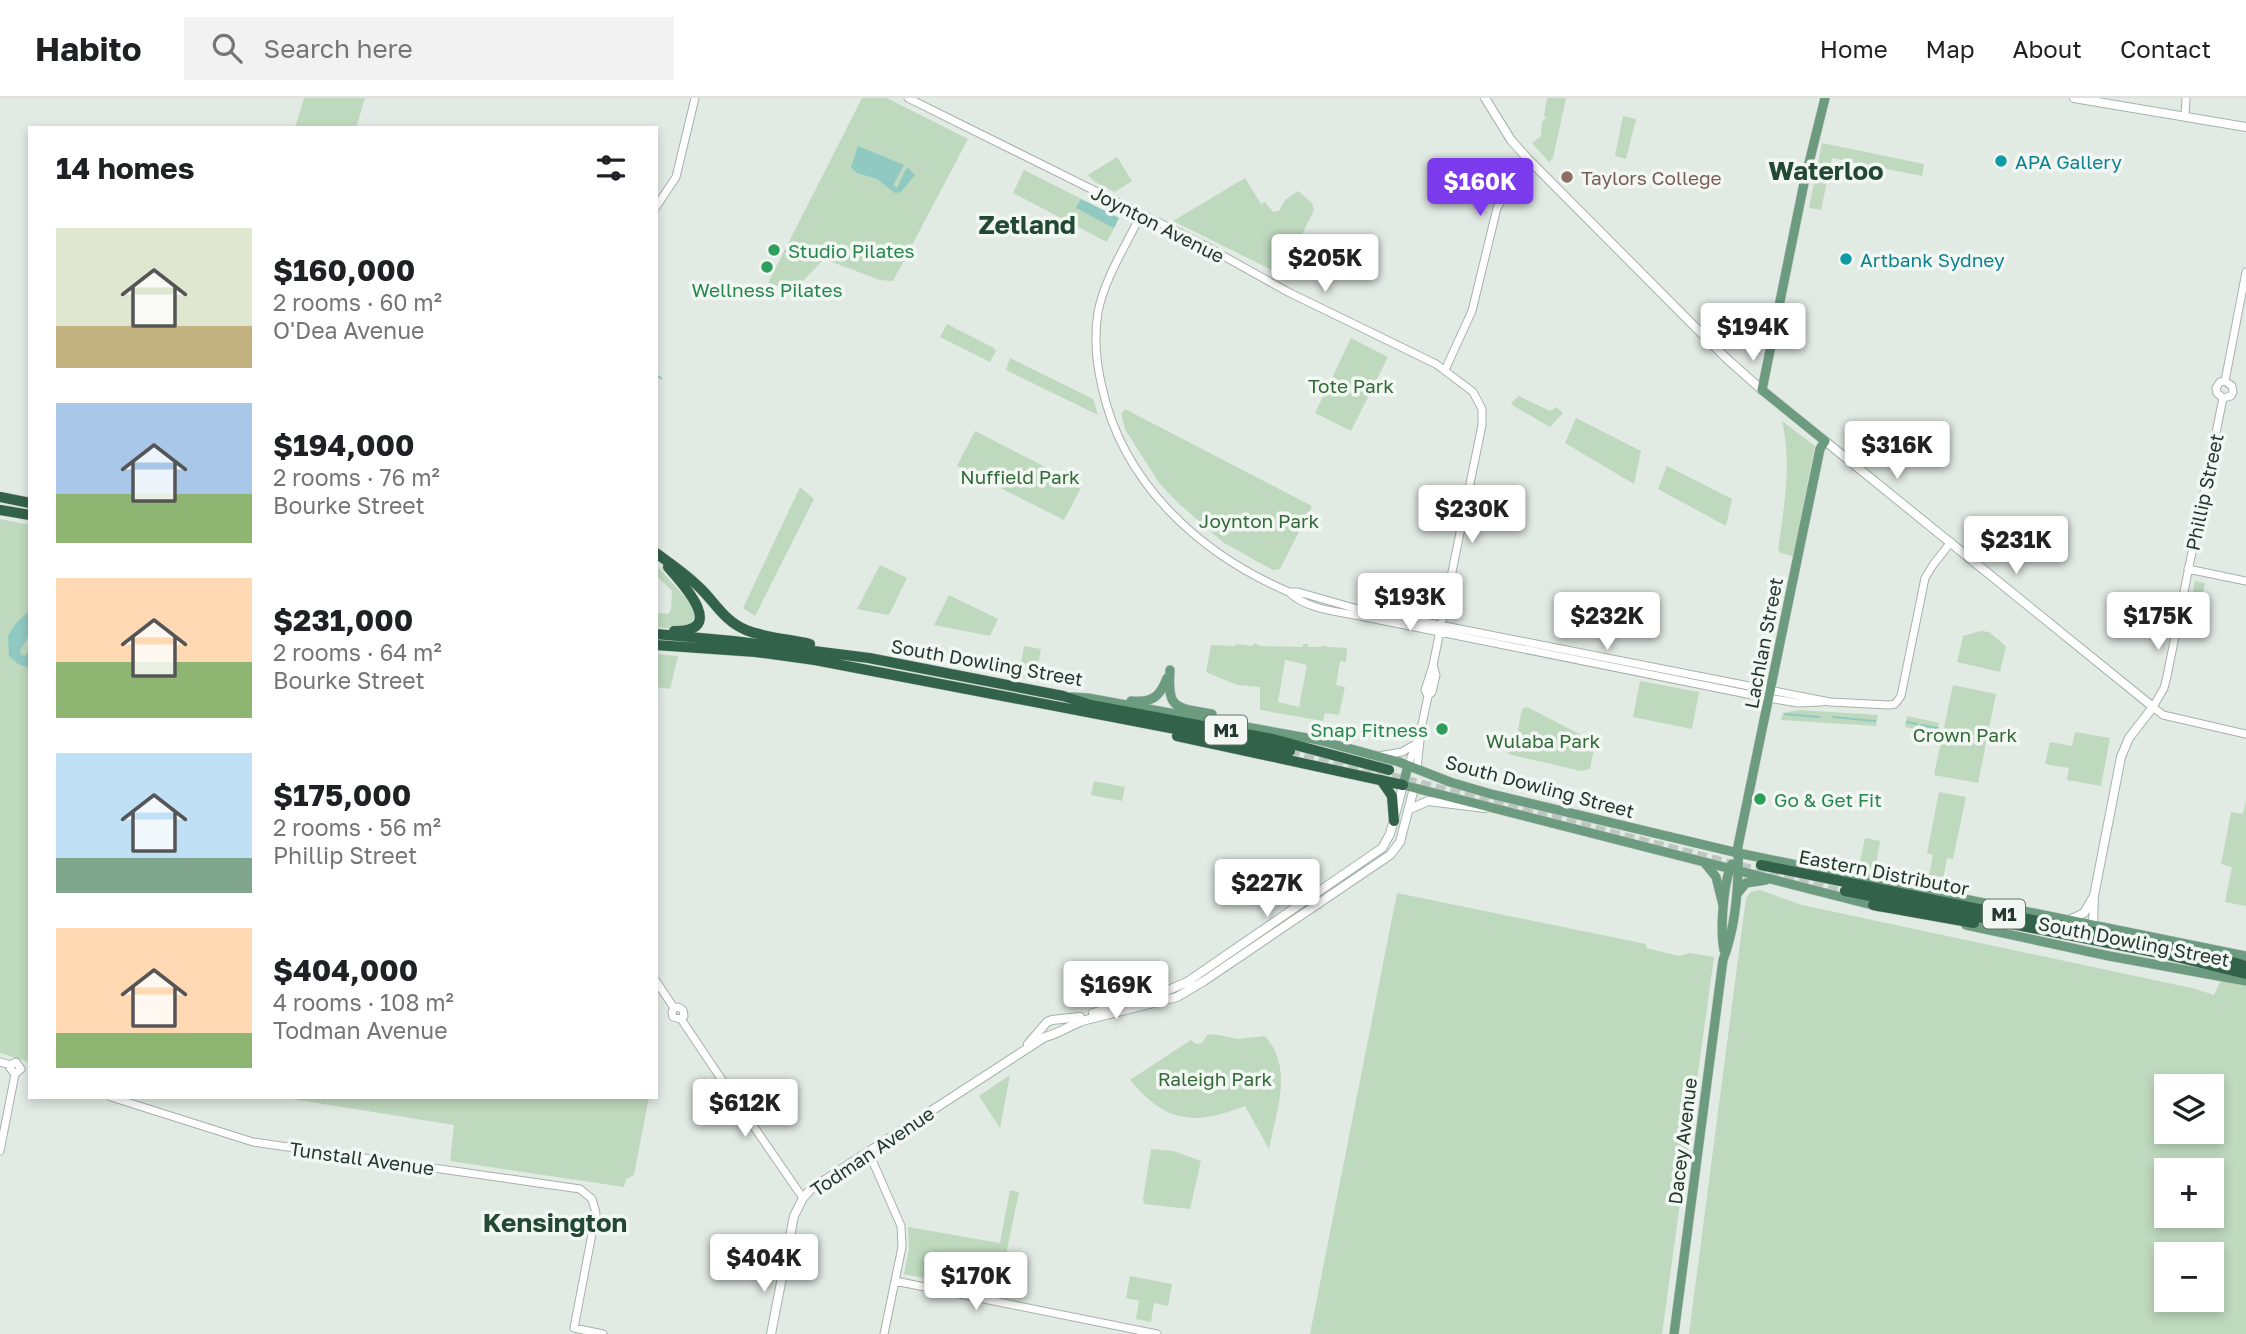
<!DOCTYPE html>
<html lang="en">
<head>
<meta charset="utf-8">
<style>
  :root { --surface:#fff; --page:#f2f2f2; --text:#202124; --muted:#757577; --line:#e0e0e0; --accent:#7c3aed }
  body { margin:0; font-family:"Golos Text",sans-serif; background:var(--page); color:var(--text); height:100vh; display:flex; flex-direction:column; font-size:26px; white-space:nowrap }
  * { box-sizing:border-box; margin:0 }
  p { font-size:23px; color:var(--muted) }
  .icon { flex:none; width:38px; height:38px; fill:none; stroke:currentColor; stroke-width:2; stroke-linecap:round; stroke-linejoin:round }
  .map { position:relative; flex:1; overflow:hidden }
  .drawer { position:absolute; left:28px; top:28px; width:630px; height:973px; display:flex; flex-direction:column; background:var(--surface); border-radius:0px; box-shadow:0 4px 10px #0003 }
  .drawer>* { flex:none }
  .controls { position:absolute; left:2154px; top:976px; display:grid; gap:14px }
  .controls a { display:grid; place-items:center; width:70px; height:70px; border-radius:0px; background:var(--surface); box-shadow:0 4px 10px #0003; font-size:35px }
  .price { position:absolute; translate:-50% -60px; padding:0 16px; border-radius:7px; background:#fff; color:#222; font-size:23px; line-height:46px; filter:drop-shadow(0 2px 4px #0008) }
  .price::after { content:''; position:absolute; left:50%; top:42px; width:21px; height:16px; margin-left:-10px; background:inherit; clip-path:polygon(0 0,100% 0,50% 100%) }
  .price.on { background:var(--accent); color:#fff }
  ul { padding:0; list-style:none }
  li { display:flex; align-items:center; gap:21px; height:175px; padding:0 28px }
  li span { display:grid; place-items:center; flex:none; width:196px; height:140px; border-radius:0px; color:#555 }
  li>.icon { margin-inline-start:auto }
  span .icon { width:84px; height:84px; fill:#fffc; stroke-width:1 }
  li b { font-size:30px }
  h2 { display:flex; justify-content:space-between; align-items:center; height:84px; padding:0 28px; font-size:30px }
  header { display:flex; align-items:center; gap:42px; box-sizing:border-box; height:98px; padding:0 35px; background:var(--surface); border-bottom:2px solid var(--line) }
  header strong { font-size:33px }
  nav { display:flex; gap:38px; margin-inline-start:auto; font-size:24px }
  .search { width:490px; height:63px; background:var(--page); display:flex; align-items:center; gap:18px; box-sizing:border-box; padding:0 24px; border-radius:0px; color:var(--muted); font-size:26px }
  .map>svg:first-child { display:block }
</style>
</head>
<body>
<header>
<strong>Habito</strong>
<div class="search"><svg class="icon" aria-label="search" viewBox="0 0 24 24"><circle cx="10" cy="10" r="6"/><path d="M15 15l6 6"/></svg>Search here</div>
<nav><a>Home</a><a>Map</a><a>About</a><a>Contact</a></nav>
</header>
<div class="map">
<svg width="2246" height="1236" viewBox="0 0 2246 1236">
  <rect width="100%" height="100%" fill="#e2eae4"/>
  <path fill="#bed9bd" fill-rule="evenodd" d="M304,0H365L356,30H295Z
    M862,0H887L968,41L893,183L880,182L824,161L794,192L768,185Z
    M1547,0H1566L1553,60L1549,64L1532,45L1541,38L1542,24L1546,20L1544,18Z
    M1623,18L1636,21L1626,61L1615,58Z
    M1822,45L1924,66L1922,78L1832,60L1821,112L1809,110Z
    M1117,59L1132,83L1115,94L1095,84L1088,77Z
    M1024,72L1119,120L1107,144L1013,95Z
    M1245,80L1261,106L1265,104L1273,114L1279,113L1285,102L1298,93L1312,105L1314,112L1282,177L1173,123Z
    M947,226L994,250L996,253L990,264L940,239Z
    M1351,240L1388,259L1351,333L1315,315Z
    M1010,260L1093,301L1098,317L1006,272Z
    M1519,298L1550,313L1556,309L1563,315L1550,329L1514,308L1511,305Z
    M1125,311L1312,408L1280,471L1273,472L1224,445L1177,404L1160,386L1126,333L1121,316Z
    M1576,320L1641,353L1634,386L1565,345Z
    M1782,323L1815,348L1793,458L1781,455L1778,452C1784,409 1792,366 1782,323Z
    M975,333L1082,388L1064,422L957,368Z
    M1667,368L1732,401L1726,428L1658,391Z
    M800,389L814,401L755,518L743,510Z
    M0,421L30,427V964L0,955Z
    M656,467L695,510C694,537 677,531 656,529L657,515L668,516L671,512L672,493L656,477Z
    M880,467L907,480L889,517L857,511Z
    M2195,483L2205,485L2194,537L2184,536Z
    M949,497L998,521L990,538L934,527Z
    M1981,533L1989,534L2006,548L2000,574L1957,564L1963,538Z
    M1255,545L1260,548L1303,549V546H1308V549H1322V547L1328,549L1347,550L1346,564L1340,563L1336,587L1345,589L1339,617L1325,615L1323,623L1260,612V589L1237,587L1206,574L1211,547L1235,548L1236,546L1252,548ZM1285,562L1307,567L1299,609L1278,604Z
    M1024,548L1041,551L1035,581L1019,579Z
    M656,556L678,558L670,591L656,589Z
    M1640,583L1699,594L1692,631L1633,619Z
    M1953,587L1996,596L1978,685L1934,677Z
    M1527,609L1593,643L1595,645L1590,671L1581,673L1508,656V646L1515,647L1522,611Z
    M1800,612L1878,617L1876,628L1781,622L1783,615Z
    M1907,618L1939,625L1937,636L1905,629Z
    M2075,634L2110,640L2101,688L2067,682L2069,670L2045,666L2050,644L2072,648Z
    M1094,683L1125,689L1122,703L1091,697Z
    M1939,694L1966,699L1953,761L1947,760L1942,786L1928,783L1933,757L1927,755Z
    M2246,703V808L2225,804L2232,769L2221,766L2231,714L2243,716Z
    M1865,740L1880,743L1875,772L1859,768Z
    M1760,792L1802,807L2196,891L2214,897L2221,882L2246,888V1236H1689L1746,800L1751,794ZM2166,989H2212V1034H2166ZM2166,1073H2212V1118H2166ZM2166,1157H2212V1202H2166Z
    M1397,795L1646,846V850L1679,858L1690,855L1714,859L1662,1236H1310Z
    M1213,936L1238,941L1265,938C1294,970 1276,1014 1269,1051L1245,1008C1194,1028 1166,1025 1130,982L1191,942L1196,946L1202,945L1207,937Z
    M1010,977L1000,1030L979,998Z
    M280,999H649L634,1077L626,1081L624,1089L450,1063L454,1027Z
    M1151,1051L1173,1053L1201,1063L1190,1111L1144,1106L1143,1101Z
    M1010,1092L1019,1094L998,1195L904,1176L909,1151L908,1129L1000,1145Z
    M1130,1178L1172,1186L1168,1208L1154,1205L1151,1224L1136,1221L1139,1203L1126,1200Z"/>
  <path fill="#90c9c1" d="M858,48L904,67L893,87L897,90L907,69L915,77L901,94L895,95L877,81L857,75L851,69Z
    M1081,101L1119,120L1114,130L1076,110Z
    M30,512V535L20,553L21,557L25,558L30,552V570L18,566L9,558L8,538L16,525Z"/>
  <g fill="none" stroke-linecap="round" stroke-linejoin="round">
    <path stroke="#90c9c1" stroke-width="2" d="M656,277L661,280
      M1785,616L1819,619
      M1833,619L1875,623
      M1907,624L1917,626
      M1921,627L1938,630"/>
    <path stroke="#bcc7bf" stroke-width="10" stroke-dasharray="10 5" stroke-linecap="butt" d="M1290,653L1764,775L1845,793"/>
    <defs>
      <path id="tertiary" d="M908,0L1202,146L1288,194L1436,266L1473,294L1482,311V327L1433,567L1425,592L1428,598
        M2185,18L2186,0
        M656,109L676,79L695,0
        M1141,116C1126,148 1105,179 1098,214C1094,239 1096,264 1102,289C1123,386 1200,456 1289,494H1298L1354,510L1830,604L1889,607L1895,606L1901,598L1925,480L1933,467L1951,444
        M1445,272L1472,213L1497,110L1527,60
        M2225,283L2246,174
        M2223,300L2167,578L2164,590L2153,609L2163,617L2246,636
        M2223,300L2231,298L2233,294L2232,288L2225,283
        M2223,300L2217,295L2216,290L2220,284L2225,283
        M2188,471L2246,483
        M1289,494C1306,512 1342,514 1365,519L1757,598L1798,605L1821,604
        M1379,658L1402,654L1414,647
        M1408,668L1421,631L1428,598L1432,594L1436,577L1433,567
        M1417,671L1420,642
        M656,883L674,910
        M674,910L678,909L683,912L684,918L681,921
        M674,910L672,914L673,919L681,921
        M681,921L734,1000
        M0,964L11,967
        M111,999L253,1044L580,1091L592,1101L596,1115L574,1230L603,1236
        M734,1000L740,999L743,1002L741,1010
        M734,1000L732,1004L733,1008L737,1011L741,1010
        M741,1010L803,1100
        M0,1053L15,976L21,971L16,964L12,966L10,970L15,976
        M869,1055L901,1128L902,1149L884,1236
        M895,1183L1157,1236"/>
      <path id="secondary" d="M1485,0L1511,42L1527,60L1726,260L1762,292
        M2074,0L2246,29
        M1825,343L2153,609L2129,640L2121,659L2094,798L2093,827
        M1410,711L1428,703L1485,710
        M2069,822L2084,815L2092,801
        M1093,915L1166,893L1187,884L1382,750L1390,736L1403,687
        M1052,922L1080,919
        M1028,946L1047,924L1052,922
        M771,1236L794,1118L803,1100L811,1091L1045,939C1058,936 1069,928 1082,923L1177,899L1204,883L1390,757L1400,744L1414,690"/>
      <path id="primary" d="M1170,572C1167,613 1176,609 1212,616
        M1072,599L1088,600L1318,642L1399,664L1450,684L1491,696L1738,755L2246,858
        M1131,603C1152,605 1160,599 1167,580
        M1408,668L1403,687L1880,809
        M1704,764L1716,779L1723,807
        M1737,796L1746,785L1766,782
        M1966,827L2109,858L2246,883
        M1724,852C1720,831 1723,785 1732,766
        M1674,1236L1723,862C1736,828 1739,784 1738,748L1820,351L1825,343L1762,292L1804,85L1825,0"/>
      <path id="motorway" d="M0,399L30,405
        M0,412L30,417
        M656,455C671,466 686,476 699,489C715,504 724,523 746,532C766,540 790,541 810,546
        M668,469C683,486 728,534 674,533
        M656,536L733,543L869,560L1063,598L1091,607L1273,641L1389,672
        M656,547L756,554L815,562L1290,653
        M1177,638L1403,687
        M1381,682L1392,698L1394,723
        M1761,767L2212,858L2246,868
        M1845,793L2164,856L2246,876
        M1873,807L1974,825"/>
    </defs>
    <use href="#tertiary" stroke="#a5b1a9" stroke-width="9"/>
    <use href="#secondary" stroke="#a2b5a9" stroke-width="10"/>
    <use href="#primary" stroke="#bdc4c0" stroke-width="10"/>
    <use href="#motorway" stroke="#bdc4c0" stroke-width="11"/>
    <use href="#tertiary" stroke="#fff" stroke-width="7"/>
    <use href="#secondary" stroke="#fff" stroke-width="8"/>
    <use href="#primary" stroke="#6c9b80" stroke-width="9"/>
    <use href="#motorway" stroke="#33624a" stroke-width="10"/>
  </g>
  <g fill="#0f9aa8" stroke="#f2f7f3" stroke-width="2.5">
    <circle cx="2001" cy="63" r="7"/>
    <circle cx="1846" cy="161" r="7"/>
  </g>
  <circle fill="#8d6e63" stroke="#f2f7f3" stroke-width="2.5" cx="1567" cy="79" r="7"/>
  <g fill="#2e9e5b" stroke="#f2f7f3" stroke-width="2.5">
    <circle cx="774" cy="152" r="7"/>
    <circle cx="767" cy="169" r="7"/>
    <circle cx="1442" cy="631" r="7"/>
    <circle cx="1760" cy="701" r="7"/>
  </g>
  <g text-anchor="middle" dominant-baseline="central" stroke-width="7" stroke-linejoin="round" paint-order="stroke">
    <g fill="#f2f7f3" stroke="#627268" stroke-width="2">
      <rect x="1205" y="617.5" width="42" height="29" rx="5"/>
      <rect x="1983" y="801.5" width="42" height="29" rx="5"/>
    </g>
    <g font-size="18" font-weight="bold" fill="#24392d">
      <text x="1226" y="632">M1</text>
      <text x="2004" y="816">M1</text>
    </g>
    <g font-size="19" fill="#0d838f" stroke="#f2f7f3" text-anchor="start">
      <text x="2015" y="63">APA Gallery</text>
      <text x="1860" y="161">Artbank Sydney</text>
    </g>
    <g font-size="19" fill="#785e54" stroke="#f2f7f3" text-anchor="start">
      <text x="1581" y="79">Taylors College</text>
    </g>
    <g font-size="19" fill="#24392d" stroke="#f2f7f3">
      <text transform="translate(1158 126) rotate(27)">Joynton Avenue</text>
      <text transform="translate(2204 394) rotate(-78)">Phillip Street</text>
      <text transform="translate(1763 545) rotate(-79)">Lachlan Street</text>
      <text transform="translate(987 564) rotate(10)">South Dowling Street</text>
      <text transform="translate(1540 688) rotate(15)">South Dowling Street</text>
      <text transform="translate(1884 774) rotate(11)">Eastern Distributor</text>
      <text transform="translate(2134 843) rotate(11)">South Dowling Street</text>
      <text transform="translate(1682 1043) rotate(-83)">Dacey Avenue</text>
      <text transform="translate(872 1053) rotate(-34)">Todman Avenue</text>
      <text transform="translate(362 1060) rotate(8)">Tunstall Avenue</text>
    </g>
    <g font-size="19" fill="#27864d" stroke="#f2f7f3" text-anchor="start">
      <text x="788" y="152">Studio Pilates</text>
      <text x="767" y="191" text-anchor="middle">Wellness Pilates</text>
      <text x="1428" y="631" text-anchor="end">Snap Fitness</text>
      <text x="1774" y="701">Go &amp; Get Fit</text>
    </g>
    <g font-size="19" fill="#336b38" stroke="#f2f7f3">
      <text x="1351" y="287">Tote Park</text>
      <text x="1020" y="378">Nuffield Park</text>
      <text x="1259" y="422">Joynton Park</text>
      <text x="1965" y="636">Crown Park</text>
      <text x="1543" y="642">Wulaba Park</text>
      <text x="1215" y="980">Raleigh Park</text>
    </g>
    <g font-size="26" font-weight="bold" fill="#234934" stroke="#f2f7f3">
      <text x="1826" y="72">Waterloo</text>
      <text x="1027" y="126">Zetland</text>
      <text x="555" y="1124">Kensington</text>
    </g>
  </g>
</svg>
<div class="controls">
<a><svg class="icon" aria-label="layers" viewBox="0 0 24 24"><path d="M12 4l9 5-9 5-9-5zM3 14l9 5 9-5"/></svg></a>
<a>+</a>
<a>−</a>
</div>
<b class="price on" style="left:1480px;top:120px">$160K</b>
<b class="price" style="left:1325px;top:196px">$205K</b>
<b class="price" style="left:1753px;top:265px">$194K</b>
<b class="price" style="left:1897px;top:383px">$316K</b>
<b class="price" style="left:1472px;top:447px">$230K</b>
<b class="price" style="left:2016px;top:478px">$231K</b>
<b class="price" style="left:1410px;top:535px">$193K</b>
<b class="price" style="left:1607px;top:554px">$232K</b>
<b class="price" style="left:2158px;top:554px">$175K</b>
<b class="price" style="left:1267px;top:821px">$227K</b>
<b class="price" style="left:1116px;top:923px">$169K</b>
<b class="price" style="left:745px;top:1041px">$612K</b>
<b class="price" style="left:764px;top:1196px">$404K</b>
<b class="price" style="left:976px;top:1214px">$170K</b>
<section class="drawer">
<h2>14 homes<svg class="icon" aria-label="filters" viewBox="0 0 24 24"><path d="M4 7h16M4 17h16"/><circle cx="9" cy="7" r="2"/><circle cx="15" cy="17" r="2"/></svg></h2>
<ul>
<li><span style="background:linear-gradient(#dfe7d0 70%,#c2b280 0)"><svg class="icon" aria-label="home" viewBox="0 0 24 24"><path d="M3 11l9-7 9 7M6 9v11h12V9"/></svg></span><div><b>$160,000</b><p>2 rooms · 60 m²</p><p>O'Dea Avenue</p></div></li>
<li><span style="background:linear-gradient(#a9c7e8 65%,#8fb573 0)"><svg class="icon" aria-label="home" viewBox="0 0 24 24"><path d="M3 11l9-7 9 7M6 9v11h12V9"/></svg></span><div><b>$194,000</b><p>2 rooms · 76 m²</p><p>Bourke Street</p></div></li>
<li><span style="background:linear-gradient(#ffd9b3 60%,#8fb573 0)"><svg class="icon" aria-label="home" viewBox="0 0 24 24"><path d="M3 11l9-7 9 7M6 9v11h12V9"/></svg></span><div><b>$231,000</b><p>2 rooms · 64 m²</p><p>Bourke Street</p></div></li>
<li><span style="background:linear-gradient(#bfe0f5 75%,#7fa58c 0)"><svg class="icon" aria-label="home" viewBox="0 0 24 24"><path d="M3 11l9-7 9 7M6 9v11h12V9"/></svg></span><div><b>$175,000</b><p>2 rooms · 56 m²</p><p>Phillip Street</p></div></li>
<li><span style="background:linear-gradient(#ffd9b3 75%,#8fb573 0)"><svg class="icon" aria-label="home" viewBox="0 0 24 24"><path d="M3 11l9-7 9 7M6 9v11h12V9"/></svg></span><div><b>$404,000</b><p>4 rooms · 108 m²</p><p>Todman Avenue</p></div></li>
</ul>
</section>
</div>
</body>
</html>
